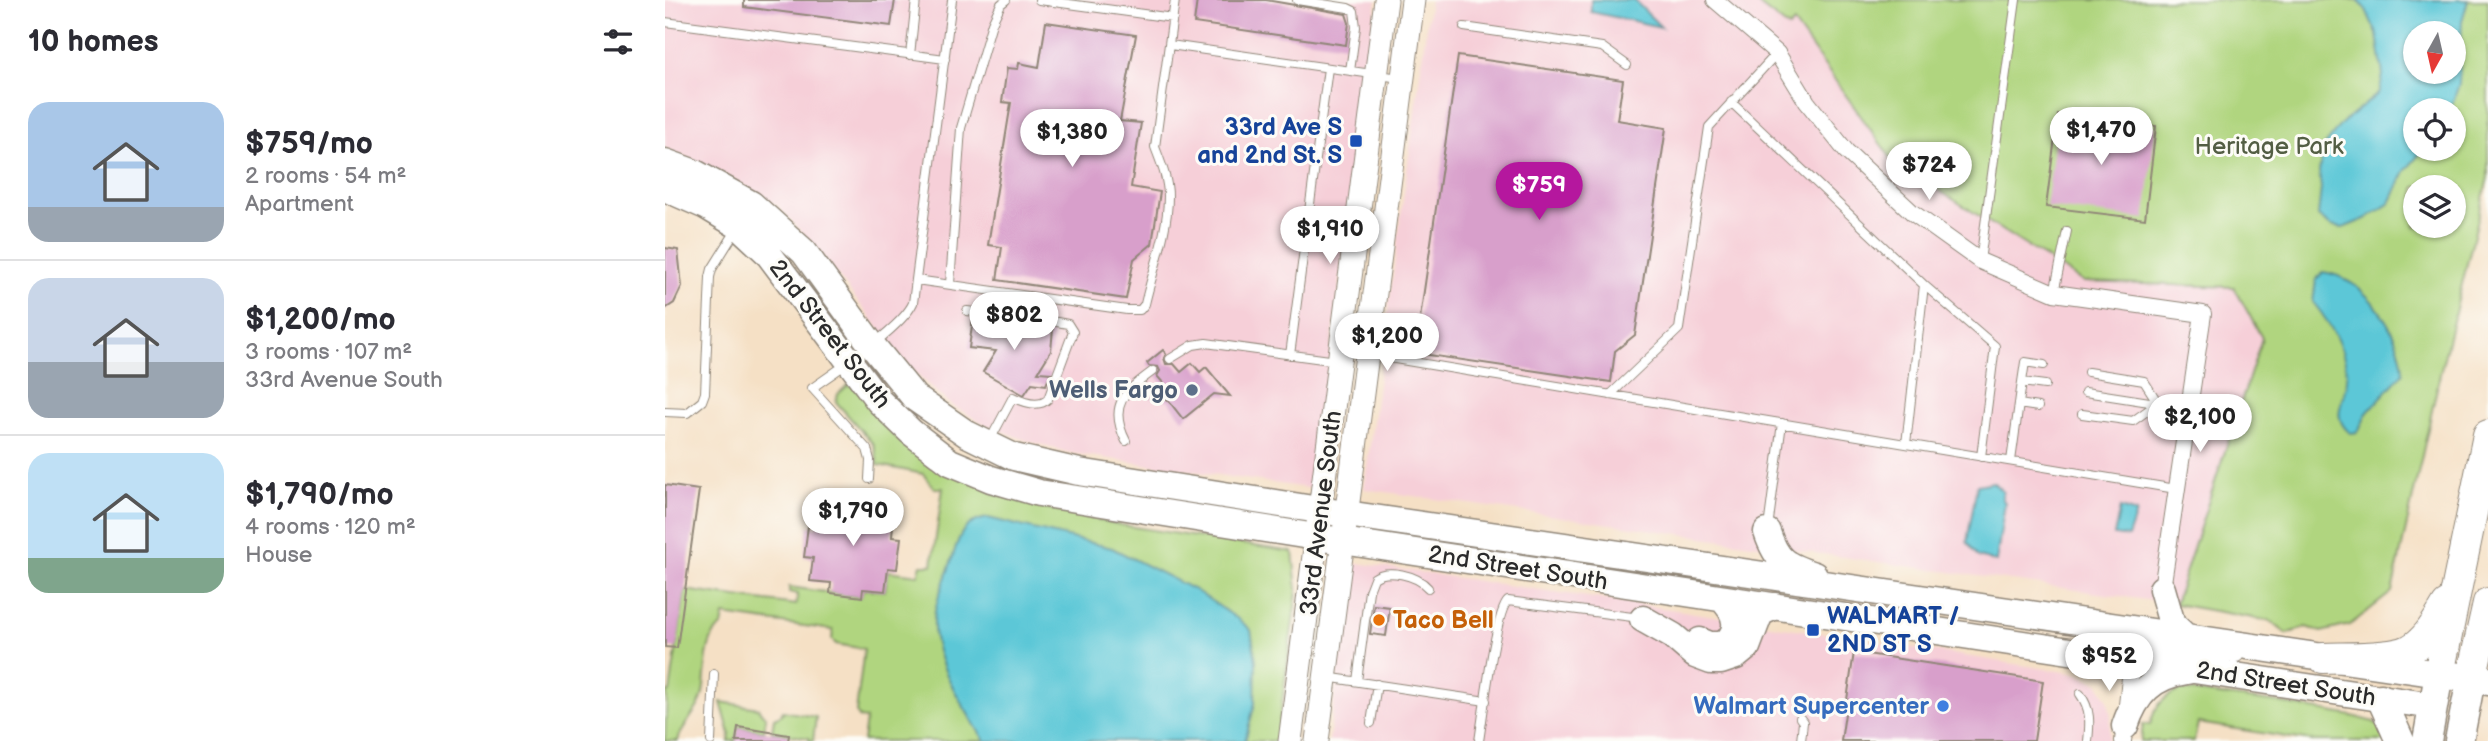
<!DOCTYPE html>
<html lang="en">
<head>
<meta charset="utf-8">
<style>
  :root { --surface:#fff; --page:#f7f7f7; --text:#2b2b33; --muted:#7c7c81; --line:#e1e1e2; --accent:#b5179e }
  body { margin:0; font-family:"Balsamiq Sans",sans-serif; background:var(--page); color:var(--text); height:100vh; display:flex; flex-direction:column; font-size:26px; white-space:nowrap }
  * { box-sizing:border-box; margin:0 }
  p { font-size:23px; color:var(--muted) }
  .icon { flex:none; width:38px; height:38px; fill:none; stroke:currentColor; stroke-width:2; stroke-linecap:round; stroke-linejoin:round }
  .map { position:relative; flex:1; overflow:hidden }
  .details { display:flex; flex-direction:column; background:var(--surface); width:665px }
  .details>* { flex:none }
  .needle { width:46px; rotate:188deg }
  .fabs { position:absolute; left:1738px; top:21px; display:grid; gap:14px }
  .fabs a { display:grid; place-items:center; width:63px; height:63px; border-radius:50%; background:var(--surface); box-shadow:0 2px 5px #0004; font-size:35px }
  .price { position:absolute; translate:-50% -60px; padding:0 16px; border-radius:24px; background:#fff; color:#222; font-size:23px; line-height:46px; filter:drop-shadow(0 2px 4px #0008) }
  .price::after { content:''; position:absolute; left:50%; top:42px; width:21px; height:16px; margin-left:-10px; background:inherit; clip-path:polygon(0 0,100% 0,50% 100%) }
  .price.active { background:var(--accent); color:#fff }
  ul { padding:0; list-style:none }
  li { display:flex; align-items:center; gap:21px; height:175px; padding:0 28px }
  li+li { border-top:2px solid var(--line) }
  li span { display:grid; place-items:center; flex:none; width:196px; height:140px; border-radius:21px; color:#555 }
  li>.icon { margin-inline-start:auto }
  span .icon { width:84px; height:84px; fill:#fffc; stroke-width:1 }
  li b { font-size:30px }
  h2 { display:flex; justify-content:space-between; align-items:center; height:84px; padding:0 28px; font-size:30px }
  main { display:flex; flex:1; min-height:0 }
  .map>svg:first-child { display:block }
</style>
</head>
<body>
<main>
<section class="details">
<h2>10 homes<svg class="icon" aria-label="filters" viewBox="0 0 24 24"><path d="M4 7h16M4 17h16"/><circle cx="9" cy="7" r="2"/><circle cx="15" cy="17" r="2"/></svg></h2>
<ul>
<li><span style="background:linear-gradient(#a9c7e8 75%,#9aa5b1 0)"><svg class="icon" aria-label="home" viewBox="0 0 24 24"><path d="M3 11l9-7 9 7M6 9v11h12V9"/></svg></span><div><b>$759/mo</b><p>2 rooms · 54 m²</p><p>Apartment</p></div></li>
<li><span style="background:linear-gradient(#c9d6e8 60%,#9aa5b1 0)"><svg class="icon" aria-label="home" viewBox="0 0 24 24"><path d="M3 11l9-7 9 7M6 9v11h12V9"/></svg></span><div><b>$1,200/mo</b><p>3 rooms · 107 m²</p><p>33rd Avenue South</p></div></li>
<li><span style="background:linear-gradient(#bfe0f5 75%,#7fa58c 0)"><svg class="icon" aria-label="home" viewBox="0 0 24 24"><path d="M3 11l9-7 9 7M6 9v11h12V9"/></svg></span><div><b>$1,790/mo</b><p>4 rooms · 120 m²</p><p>House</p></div></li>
</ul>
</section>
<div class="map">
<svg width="1823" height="741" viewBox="0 0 1823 741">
  <rect width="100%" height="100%" fill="#fdfcf7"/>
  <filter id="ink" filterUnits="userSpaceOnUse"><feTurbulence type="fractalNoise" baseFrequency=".0143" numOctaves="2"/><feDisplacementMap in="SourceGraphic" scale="14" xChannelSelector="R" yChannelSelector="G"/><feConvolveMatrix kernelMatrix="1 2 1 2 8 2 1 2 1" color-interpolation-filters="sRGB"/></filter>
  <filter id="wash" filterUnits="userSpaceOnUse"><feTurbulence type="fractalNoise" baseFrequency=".00686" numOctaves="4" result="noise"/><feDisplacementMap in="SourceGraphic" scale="28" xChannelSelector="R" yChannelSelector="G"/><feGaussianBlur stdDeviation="1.57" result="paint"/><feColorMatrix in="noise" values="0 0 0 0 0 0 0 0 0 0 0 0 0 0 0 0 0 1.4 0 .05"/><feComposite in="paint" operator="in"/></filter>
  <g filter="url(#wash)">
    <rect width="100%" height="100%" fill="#f5e0c5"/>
    <path fill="#f6cfd8" d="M0,0H712L648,489L405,453L360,440L321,425L286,405L244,368L156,254L113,206L66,178L0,148Z
      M765,0H1112L1228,161L1417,282L1569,287L1597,337L1510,604L699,489Z
      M693,563L1011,610L1413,674L1433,683L1443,700L1446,717L1444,741H664L685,571L686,566Z"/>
    <path fill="#b0d57f" stroke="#6e8055" stroke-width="2" fill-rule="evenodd" d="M1088,0H1823V178L1775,374L1727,592L1685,625L1656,632L1641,627L1622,634L1605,621L1510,604L1597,338L1569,287L1418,282L1228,161L1129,23L1124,28ZM1750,33H1788V72H1750ZM1750,110H1788V149H1750ZM1750,187H1788V226H1750Z
      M183,385L187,386L328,493L360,503L456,525L628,552L632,591L612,741H198L201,719L194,718L191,712L199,649L171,644L167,640L168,630L59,615L57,626C38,638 42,673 38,693C35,711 17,723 13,741H0L2,692H5L20,590L131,605L133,594L124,592V587L196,597L198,589L220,591L223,571L253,575L256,565H267L278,488H269L258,474L213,465L209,445L171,402L173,394Z
      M1517,690L1615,703L1687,716L1709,722L1732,741H1647L1533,723L1529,741H1476L1478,724L1485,725C1489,707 1499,695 1517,690Z
      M56,702L93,708L96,713L101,716L99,731L74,727L71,741H64L65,734Z
      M118,711L151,717L148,741H144V738L107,732L109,718L116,715Z"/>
    <path fill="#5cc7d7" stroke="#447981" stroke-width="2" fill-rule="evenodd" d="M926,0H969L996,27L926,12Z
      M1693,0H1803L1797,21L1794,84L1785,110H1750V149H1759L1740,171L1725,203L1700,219L1678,228L1666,226L1653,216L1656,188L1654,171L1660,145L1676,124L1714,93L1718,75L1712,34L1701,10ZM1750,33H1788V72H1750Z
      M1658,272C1700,277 1737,333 1738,373L1702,413L1693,432L1685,433C1663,414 1682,400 1682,377C1681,350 1664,322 1648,302L1651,280Z
      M1328,482L1338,492L1337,498L1340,503L1331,562L1313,557L1302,542L1312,485Z
      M1455,508L1471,513L1463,537L1449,535Z
      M323,518L447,548L530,590L573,619L586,630L591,661L590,703L580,741H320C300,710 267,660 269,622C269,602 281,579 287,559C294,536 297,522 323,518Z"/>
    <g id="blocks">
      <path fill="#d89fcb" d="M79,0H230L226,26L79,7Z
        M532,0H601L681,14L684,23L681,45L529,23Z
        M381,22L471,35L455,121L476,123L466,187L495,192L487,244L469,259L461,299L332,280L337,247L323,245L346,103L337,102L342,68L353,69L354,63L374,67Z
        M793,56L958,80L952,120L1001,128L970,335L950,351L946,382L750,353Z
        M1393,114L1491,126L1480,219L1381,207Z
        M0,248L13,250L17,286L9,303L0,309Z
        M308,318L388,329L386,351L373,372L386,373L381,385L367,383L359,395L318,372L331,351L304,348Z
        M498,350L501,354L499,358L501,364H509L516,372L527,363L535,372L541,367L565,396L549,394L518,419L503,400L485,398L500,385L492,376L495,371L493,367L484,366L482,363Z
        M0,485L34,490L12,648L0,647Z
        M180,500L209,503L207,511L229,514L227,537L236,538L232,569L223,568L220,591L198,589L197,597L165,593L166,583L145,581L148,558L139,557L143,526L152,527L155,505L179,508Z
        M709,605L725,607L721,636L705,634Z
        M1189,652L1378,681L1369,741H1176Z
        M73,727L124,735L123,741H71Z"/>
    </g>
  </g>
  <g filter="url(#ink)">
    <use href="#blocks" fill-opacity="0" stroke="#908678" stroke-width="2"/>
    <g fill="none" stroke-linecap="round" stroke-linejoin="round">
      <defs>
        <path id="service" d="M374,0L508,18
          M632,0L683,8L689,11L691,27L685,71
          M0,22L280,59
          M799,27L937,47L962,65
          M505,45L735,78
          M245,55L251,0
          M1066,102L1259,285L1241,444
          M644,218L690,224
          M1315,261L1351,0
          M251,280L462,310H475L480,304C488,269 503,233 503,196C503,179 496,163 490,147L510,0
          M285,284L296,128L327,23L336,4L341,0
          M1259,285L1330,346L1316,457
          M1389,293L1402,231
          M302,311L392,322L403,324L408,332L383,399C374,408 358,402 348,397L324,442
          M625,355L663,68
          M706,355L1511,489
          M505,359L528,345L541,343L672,361
          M1357,382L1360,362L1379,365
          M1420,392L1523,408
          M945,395L1014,329L1044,127L1112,53
          M1354,404L1373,407
          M0,412L22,413L37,401L40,393L45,277L47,269L72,229
          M1417,414L1468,421L1493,403L1479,381L1423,372
          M461,441C442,404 461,391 488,371
          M1346,461L1357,382L1380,385
          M204,479L205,460L202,449L147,388C171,371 237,328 248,303L287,0
          M1103,528L1117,423
          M661,677L821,701
          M692,681L704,591L709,578C722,568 752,575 763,588
          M1415,694C1426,709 1425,723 1423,741
          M1135,718L1138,722L1136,741
          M706,723L712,684
          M46,741L49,674
          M814,741C818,718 830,611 843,601L975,618"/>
        <path id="minor" d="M1050,0L1112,53L1142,102L1181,151L1248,213L1315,261L1389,293L1538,314L1497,589
          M1458,741L1467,660L1471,649L1484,647L1544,654H1571"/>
        <path id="secondary" d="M625,741L721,0
          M652,741L748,0"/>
        <path id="primary" d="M0,162L30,173L86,204L139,252L206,344L250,398L302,434L349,457L414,472L654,510L1774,674
          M0,188L41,206L74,226L102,252L214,401L246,432L285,462L326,479L374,493L651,537L1768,706
          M1102,532C1112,562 1120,565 1149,575
          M1497,589L1507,624L1523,639
          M978,619L1008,636L1030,655L1046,661H1056L1071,656L1082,647L1095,613L1110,606
          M1035,641L1045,645H1057C1077,633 1072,613 1057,599
          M1460,726C1471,693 1488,676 1522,671"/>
        <path id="trunk" d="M1716,698L1735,741
          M1762,741L1774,674L1823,681
          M1794,741L1806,679"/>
        <path id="motorway" d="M1658,658C1679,657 1727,659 1744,650C1762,641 1772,621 1782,605
          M1774,674L1823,435
          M1806,679L1823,603"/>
      </defs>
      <use href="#service" stroke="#908678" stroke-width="10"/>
      <use href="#minor" stroke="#908678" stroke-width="18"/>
      <use href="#secondary" stroke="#908678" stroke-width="25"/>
      <use href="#primary" stroke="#908678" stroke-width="29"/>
      <use href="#trunk" stroke="#908678" stroke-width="31"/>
      <use href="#motorway" stroke="#908678" stroke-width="32"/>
      <use href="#service" stroke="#fff" stroke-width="8"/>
      <use href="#minor" stroke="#fff" stroke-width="16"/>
      <use href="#secondary" stroke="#fff" stroke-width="23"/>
      <use href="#primary" stroke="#fff" stroke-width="26"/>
      <use href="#trunk" stroke="#fff" stroke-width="28"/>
      <use href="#motorway" stroke="#fff" stroke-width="30"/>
    </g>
  </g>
  <g fill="#1a4fb4" stroke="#fdfcf7" stroke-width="2.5">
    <rect x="684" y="134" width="14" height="14" rx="3.5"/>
    <rect x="1141" y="623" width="14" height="14" rx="3.5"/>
  </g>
  <circle fill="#5c6f8a" stroke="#fdfcf7" stroke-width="2.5" cx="527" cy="390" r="7"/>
  <circle fill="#e8710a" stroke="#fdfcf7" stroke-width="2.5" cx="714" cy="620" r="7"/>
  <circle fill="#3f7fe0" stroke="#fdfcf7" stroke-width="2.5" cx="1278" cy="706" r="7"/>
  <g text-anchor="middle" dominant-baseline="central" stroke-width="6" stroke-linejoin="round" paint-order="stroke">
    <g font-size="24" font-weight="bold" fill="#164399" stroke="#fdfcf7" text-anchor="end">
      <text x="677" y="127">33rd Ave S<tspan x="677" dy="28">and 2nd St. S</tspan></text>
      <text x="1162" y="616" text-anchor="start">WALMART /<tspan x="1162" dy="28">2ND ST S</tspan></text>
    </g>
    <g font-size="24" fill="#535e44" stroke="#fdfcf7">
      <text x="1604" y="146">Heritage Park</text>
    </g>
    <g font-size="24" fill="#2b2b2b" stroke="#fdfcf7">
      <text transform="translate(165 334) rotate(52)">2nd Street South</text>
      <text transform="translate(656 513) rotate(-83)">33rd Avenue South</text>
      <text transform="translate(853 568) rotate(9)">2nd Street South</text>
      <text transform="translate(1621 684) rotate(9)">2nd Street South</text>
    </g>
    <g font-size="24" font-weight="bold" fill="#4e5e75" stroke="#fdfcf7" text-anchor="end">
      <text x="513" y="390">Wells Fargo</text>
    </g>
    <g font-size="24" font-weight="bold" fill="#c56008" stroke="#fdfcf7" text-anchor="start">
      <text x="728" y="620">Taco Bell</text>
    </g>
    <g font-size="24" font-weight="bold" fill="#366cbe" stroke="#fdfcf7" text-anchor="end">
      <text x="1264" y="706">Walmart Supercenter</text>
    </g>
  </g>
</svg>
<div class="fabs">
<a><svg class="needle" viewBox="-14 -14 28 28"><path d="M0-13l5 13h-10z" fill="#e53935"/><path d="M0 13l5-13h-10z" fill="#7c7c81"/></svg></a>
<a><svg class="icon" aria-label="locate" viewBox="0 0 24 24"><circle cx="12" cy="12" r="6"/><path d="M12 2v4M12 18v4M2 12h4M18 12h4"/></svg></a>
<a><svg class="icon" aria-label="layers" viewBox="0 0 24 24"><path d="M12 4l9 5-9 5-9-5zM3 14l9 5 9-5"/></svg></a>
</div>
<b class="price" style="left:1436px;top:167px">$1,470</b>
<b class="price" style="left:407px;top:169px">$1,380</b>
<b class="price" style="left:1264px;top:202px">$724</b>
<b class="price active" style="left:874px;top:222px">$759</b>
<b class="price" style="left:665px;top:266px">$1,910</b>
<b class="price" style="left:349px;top:352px">$802</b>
<b class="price" style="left:722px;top:373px">$1,200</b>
<b class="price" style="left:1535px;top:454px">$2,100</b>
<b class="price" style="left:188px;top:548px">$1,790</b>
<b class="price" style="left:1444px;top:693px">$952</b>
</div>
</main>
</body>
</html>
